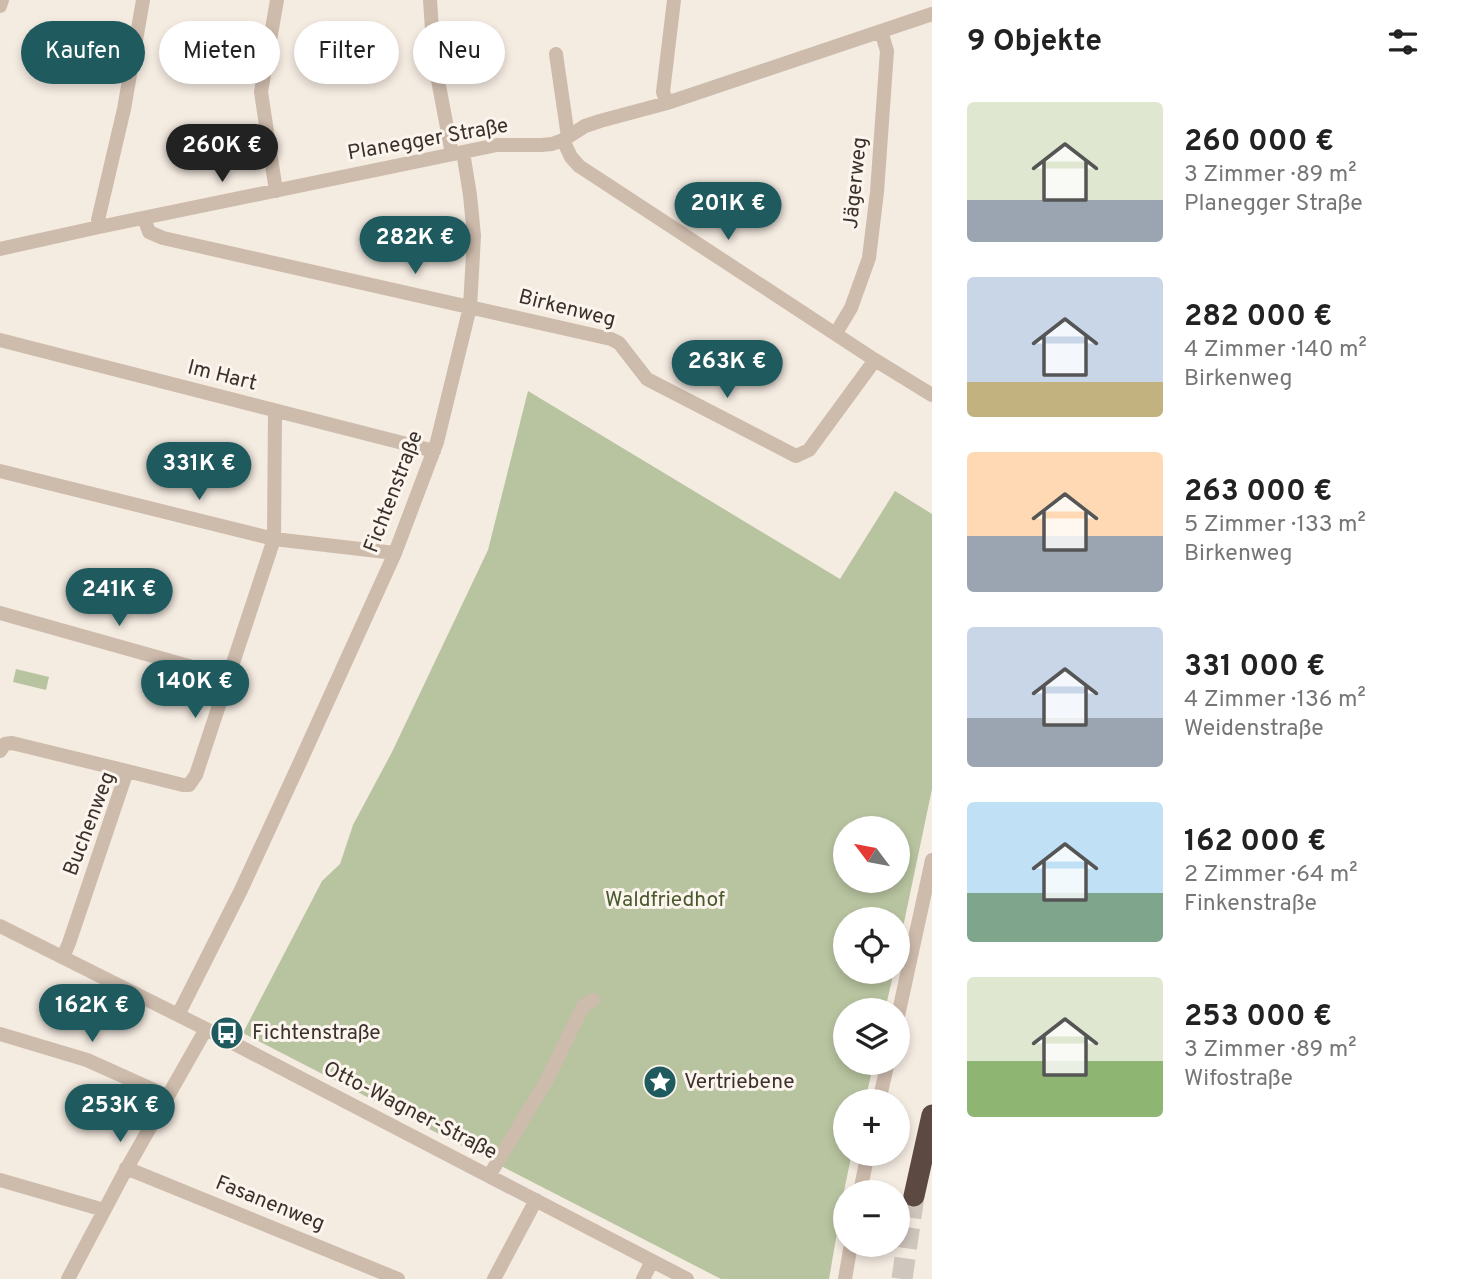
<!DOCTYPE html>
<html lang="de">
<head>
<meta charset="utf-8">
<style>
  :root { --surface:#fff; --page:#f2f2f2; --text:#222; --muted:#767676; --accent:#1f5a5e }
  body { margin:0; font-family:Overpass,sans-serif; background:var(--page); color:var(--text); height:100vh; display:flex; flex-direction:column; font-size:26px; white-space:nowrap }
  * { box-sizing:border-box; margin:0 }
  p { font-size:23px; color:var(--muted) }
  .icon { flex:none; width:38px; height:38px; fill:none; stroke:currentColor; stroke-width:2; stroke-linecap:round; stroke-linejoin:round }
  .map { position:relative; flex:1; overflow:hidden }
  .sheet { display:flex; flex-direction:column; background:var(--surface); width:525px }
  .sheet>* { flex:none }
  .banner { position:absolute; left:21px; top:21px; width:665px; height:63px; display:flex; gap:14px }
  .needle { width:46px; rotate:302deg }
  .controls { position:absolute; left:833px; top:816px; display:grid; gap:14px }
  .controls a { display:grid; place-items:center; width:77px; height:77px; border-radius:50%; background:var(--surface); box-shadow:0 4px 10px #0003; font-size:35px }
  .price { position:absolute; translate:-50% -60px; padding:0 16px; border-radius:24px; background:var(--accent); color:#fff; font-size:23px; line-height:46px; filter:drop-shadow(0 2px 4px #0008) }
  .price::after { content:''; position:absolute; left:50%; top:42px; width:21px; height:16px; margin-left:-10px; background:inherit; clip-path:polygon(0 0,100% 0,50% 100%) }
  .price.selected { background:#222; color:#fff }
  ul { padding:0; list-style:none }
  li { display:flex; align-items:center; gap:21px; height:175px; padding:0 35px }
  li span { display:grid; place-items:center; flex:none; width:196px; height:140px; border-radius:7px; color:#555 }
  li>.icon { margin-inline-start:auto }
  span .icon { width:84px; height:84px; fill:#fffc; stroke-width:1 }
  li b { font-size:30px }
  h2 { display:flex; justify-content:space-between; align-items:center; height:84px; padding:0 35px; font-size:30px }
  .tag { padding:0 24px; border-radius:32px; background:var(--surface); box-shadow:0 4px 10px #0003; font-size:24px; line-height:63px }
  .tag.selected { background:var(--accent); color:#fff }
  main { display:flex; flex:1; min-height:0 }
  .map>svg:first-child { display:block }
</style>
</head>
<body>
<main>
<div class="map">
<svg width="932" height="1279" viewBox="0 0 932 1279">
  <rect width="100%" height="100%" fill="#f4ebe1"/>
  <path fill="#b8c4a0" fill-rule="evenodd" d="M528,391L840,579L895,491L932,514V789L898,951V919H845V971H894L885,1010H845V1062H874L865,1101H845V1153H852L845,1186L829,1279H721L243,1033L322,881L340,864L353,825L392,752L488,550ZM845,828H898V880H845Z
    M16,669L49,677L46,690L13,682Z"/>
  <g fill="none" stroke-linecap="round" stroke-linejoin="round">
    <path stroke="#cfc6bd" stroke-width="21" stroke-dasharray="21 10" stroke-linecap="butt" d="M902,1279L914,1196"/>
    <path stroke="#cdbbac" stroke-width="14" d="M430,0L434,59L452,154
      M0,6L2,0
      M556,54L568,137
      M667,103L663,92L674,0
      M563,140L571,157L579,166L875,360L932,395
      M276,191L261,92L277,0
      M144,218L149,232L163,238L611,339L619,343L647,379L796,456L809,450L875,360
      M99,227L98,220L124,109L143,0
      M0,249L99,227L497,145H541L552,144L563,140L585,126L600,121L667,103L932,14
      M836,333L851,308L869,258L877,192L887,51L881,31
      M0,340L434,451
      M0,471L274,539L395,553
      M0,613L228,677
      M0,751L5,744L12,743L127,771
      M0,926L206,1029L687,1279
      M63,957L69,943L127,771L183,785H189L196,775L274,539L275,411
      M178,1015L241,890L301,760L395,553L437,442L470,307L474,236L470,195L463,152
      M898,1016L932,860
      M0,1034L87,1060L167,1096
      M879,1101L888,1062
      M126,1168L398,1279
      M489,1176L547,1080L583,1006L593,1000
      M0,1180L104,1210
      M860,1192L868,1153
      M68,1279L123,1175L206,1029
      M494,1279L536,1200
      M643,1279L652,1261
      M845,1279L851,1244"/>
    <path stroke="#5c4a42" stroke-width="21" d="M914,1196L932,1115"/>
  </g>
  <defs>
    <symbol id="bus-disc" viewBox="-11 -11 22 22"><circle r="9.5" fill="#1f5a5e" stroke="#fbf5ee"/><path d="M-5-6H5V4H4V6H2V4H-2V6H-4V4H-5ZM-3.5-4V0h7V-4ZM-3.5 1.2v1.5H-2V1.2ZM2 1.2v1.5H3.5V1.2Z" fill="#fff"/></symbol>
    <symbol id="sight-disc" viewBox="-11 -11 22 22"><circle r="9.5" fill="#1f5a5e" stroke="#fbf5ee"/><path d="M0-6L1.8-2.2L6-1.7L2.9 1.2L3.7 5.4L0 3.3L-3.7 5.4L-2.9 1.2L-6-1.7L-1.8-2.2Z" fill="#fff"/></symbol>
  </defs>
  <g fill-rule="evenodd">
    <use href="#bus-disc" x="208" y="1014" width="38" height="38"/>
    <use href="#sight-disc" x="641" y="1063" width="38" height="38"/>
  </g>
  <g text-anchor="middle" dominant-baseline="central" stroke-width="6" stroke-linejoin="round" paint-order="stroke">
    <g font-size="21" fill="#3b302b" stroke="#fbf5ee">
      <text transform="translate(428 140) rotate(-10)">Planegger Straße</text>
      <text transform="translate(856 183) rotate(-84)">Jägerweg</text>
      <text transform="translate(567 309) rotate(14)">Birkenweg</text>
      <text transform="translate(222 376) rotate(14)">Im Hart</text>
      <text transform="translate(394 492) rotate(-69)">Fichtenstraße</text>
      <text transform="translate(90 824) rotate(-69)">Buchenweg</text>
      <text transform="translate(410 1111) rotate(27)">Otto-Wagner-Straße</text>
      <text transform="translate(270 1204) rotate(22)">Fasanenweg</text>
    </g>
    <g font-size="21" fill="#4a5a2e" stroke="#fbf5ee">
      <text x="665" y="900">Waldfriedhof</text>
    </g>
    <g font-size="21" fill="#3b302b" stroke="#fbf5ee" text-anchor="start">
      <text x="252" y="1033">Fichtenstraße</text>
      <text x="684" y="1082">Vertriebene</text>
    </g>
  </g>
</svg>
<div class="controls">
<a><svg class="needle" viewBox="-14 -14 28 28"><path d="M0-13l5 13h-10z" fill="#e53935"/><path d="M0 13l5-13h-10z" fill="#767676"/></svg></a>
<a><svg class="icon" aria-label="locate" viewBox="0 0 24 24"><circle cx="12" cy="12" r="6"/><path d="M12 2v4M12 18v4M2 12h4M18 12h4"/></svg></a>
<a><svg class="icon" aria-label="layers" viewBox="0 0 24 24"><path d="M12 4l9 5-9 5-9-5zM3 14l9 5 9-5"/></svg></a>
<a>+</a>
<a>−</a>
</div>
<b class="price selected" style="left:222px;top:184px">260K €</b>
<b class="price" style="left:728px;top:242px">201K €</b>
<b class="price" style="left:415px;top:276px">282K €</b>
<b class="price" style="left:727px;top:400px">263K €</b>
<b class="price" style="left:199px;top:502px">331K €</b>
<b class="price" style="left:119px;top:628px">241K €</b>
<b class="price" style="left:195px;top:720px">140K €</b>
<b class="price" style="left:92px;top:1044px">162K €</b>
<b class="price" style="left:120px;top:1144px">253K €</b>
<div class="banner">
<a class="tag selected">Kaufen</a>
<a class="tag">Mieten</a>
<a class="tag">Filter</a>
<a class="tag">Neu</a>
</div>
</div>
<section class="sheet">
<h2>9 Objekte<svg class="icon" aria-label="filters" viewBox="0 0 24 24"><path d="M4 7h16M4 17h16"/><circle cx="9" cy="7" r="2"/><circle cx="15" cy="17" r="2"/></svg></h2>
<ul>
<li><span style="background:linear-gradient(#dfe7d0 70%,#9aa5b1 0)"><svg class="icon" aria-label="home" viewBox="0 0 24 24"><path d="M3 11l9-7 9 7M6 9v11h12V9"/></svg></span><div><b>260 000 €</b><p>3 Zimmer · 89 m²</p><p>Planegger Straße</p></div></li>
<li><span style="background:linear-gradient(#c9d6e8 75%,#c2b280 0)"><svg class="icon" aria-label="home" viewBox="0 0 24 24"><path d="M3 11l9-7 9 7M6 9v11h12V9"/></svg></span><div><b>282 000 €</b><p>4 Zimmer · 140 m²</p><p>Birkenweg</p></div></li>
<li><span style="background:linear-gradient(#ffd9b3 60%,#9aa5b1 0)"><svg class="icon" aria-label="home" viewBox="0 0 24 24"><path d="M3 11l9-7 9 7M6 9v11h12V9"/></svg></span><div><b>263 000 €</b><p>5 Zimmer · 133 m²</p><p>Birkenweg</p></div></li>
<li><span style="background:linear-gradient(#c9d6e8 65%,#9aa5b1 0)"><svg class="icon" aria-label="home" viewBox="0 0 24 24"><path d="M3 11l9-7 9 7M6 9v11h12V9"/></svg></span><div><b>331 000 €</b><p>4 Zimmer · 136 m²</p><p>Weidenstraße</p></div></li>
<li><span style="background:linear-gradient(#bfe0f5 65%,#7fa58c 0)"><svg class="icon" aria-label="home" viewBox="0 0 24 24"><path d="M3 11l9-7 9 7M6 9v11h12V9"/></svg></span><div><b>162 000 €</b><p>2 Zimmer · 64 m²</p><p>Finkenstraße</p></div></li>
<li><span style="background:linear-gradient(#dfe7d0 60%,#8fb573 0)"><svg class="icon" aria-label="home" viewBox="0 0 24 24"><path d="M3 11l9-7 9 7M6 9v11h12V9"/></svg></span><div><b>253 000 €</b><p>3 Zimmer · 89 m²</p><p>Wifostraße</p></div></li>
</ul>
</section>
</main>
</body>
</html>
